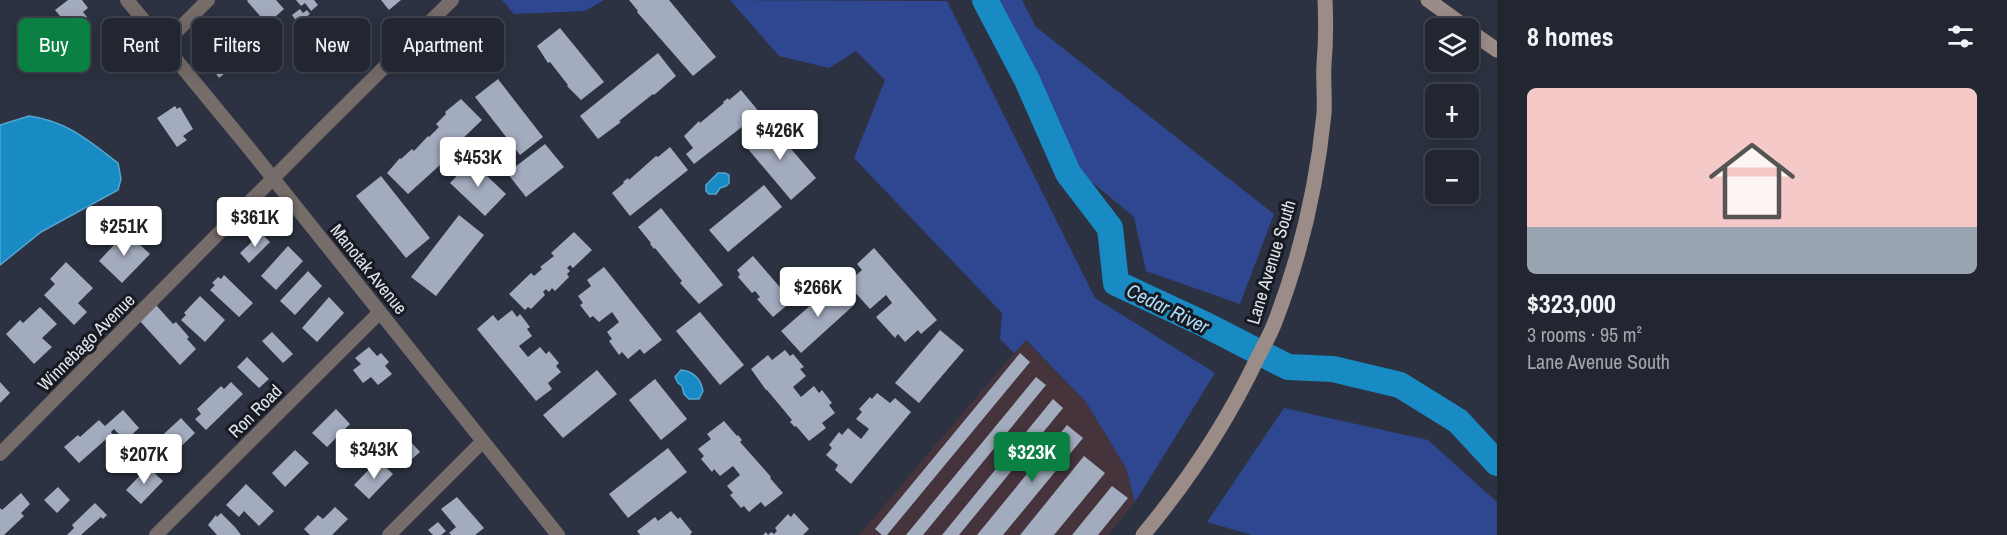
<!DOCTYPE html>
<html lang="en">
<head>
<meta charset="utf-8">
<style>
  :root { --surface:#212631; --page:#292e39; --text:#f1f3f6; --muted:#a2a5ab; --line:#3e434d; --accent:#0b8043 }
  body { margin:0; font-family:"Archivo Narrow",sans-serif; background:var(--page); color:var(--text); height:100vh; display:flex; flex-direction:column; font-size:22px; white-space:nowrap }
  * { box-sizing:border-box; margin:0 }
  p { font-size:20px; color:var(--muted) }
  .icon { flex:none; width:33px; height:33px; fill:none; stroke:currentColor; stroke-width:2; stroke-linecap:round; stroke-linejoin:round }
  .map { position:relative; flex:1; overflow:hidden }
  .sheet { display:flex; flex-direction:column; background:var(--surface); width:510px }
  .sheet>* { flex:none }
  .top-card { position:absolute; left:18px; top:18px; width:570px; height:54px; display:flex; gap:12px }
  .fabs { position:absolute; left:1425px; top:18px; display:grid; gap:12px }
  .fabs a { display:grid; place-items:center; width:54px; height:54px; border-radius:9px; background:var(--surface); box-shadow:0 3px 15px #0003,0 0 0 2px var(--line); font-size:30px }
  .price { position:absolute; translate:-50% -51px; padding:0 14px; border-radius:6px; background:#fff; color:#222; font-size:20px; line-height:39px; filter:drop-shadow(0 2px 3px #0008) }
  .price::after { content:''; position:absolute; left:50%; top:36px; width:18px; height:14px; margin-left:-9px; background:inherit; clip-path:polygon(0 0,100% 0,50% 100%) }
  .price.selected { background:var(--accent); color:#fff }
  ul { padding:0; list-style:none }
  li { display:grid; align-content:center; gap:12px; height:318px; padding:0 30px }
  li span { display:grid; place-items:center; height:186px; border-radius:9px; color:#555 }
  li>.icon { margin-inline-start:auto }
  span .icon { width:108px; height:108px; fill:#fffc; stroke-width:1 }
  li b { font-size:26px }
  h2 { display:flex; justify-content:space-between; align-items:center; height:72px; padding:0 30px; font-size:26px }
  .tag { padding:0 21px; border-radius:9px; background:var(--surface); box-shadow:0 3px 15px #0003,0 0 0 2px var(--line); font-size:21px; line-height:54px }
  .tag.selected { background:var(--accent); color:#fff }
  main { display:flex; flex:1; min-height:0 }
  .map>svg:first-child { display:block }
</style>
</head>
<body>
<main>
<div class="map">
<svg width="1497" height="535" viewBox="0 0 1497 535">
  <rect width="100%" height="100%" fill="#2c3241"/>
  <path fill="#46343d" d="M1025,340L1086,402L1126,468L1135,502L1108,535H859Z"/>
  <path fill="#2e4790" d="M502,0H604L585,11L514,14Z
    M730,0L947,1L1095,298L1215,373L1135,502L1126,468L1086,402L1026,340L1014,353L1000,339L1002,313L854,158L885,80L856,51L829,68L779,56Z
    M996,0H1022L1036,27L1274,214L1240,304L1146,271L1134,217L1082,174Z
    M1284,408L1428,440L1497,502V535H1252L1207,522Z"/>
  <path fill="#188bc4" stroke="#54a6d0" stroke-width="1.5" d="M29,116C67,121 89,141 118,163L121,179L118,190L41,232L0,265V125Z
    M718,173H725L729,175V183L726,186L720,188L716,194H709L706,191V185Z
    M681,370C693,371 701,379 703,391L699,399H689L684,394L682,386L678,383L675,377Z"/>
  <g fill="none" stroke-linecap="round" stroke-linejoin="round">
    <path stroke="#188bc4" stroke-width="26" d="M985,0L1027,80L1068,173L1110,228L1116,283L1206,325L1288,367L1333,369L1400,385L1458,421L1497,463"/>
  </g>
  <path fill="#a3abbe" d="M68,0H82L88,8L83,12L87,17L71,29L55,10Z
    M248,0H276L284,9L267,24L247,1Z
    M296,0H314L318,5L311,11L305,3L301,6Z
    M381,0H401L389,10Z
    M629,0H669L716,57L693,76L637,12L638,11Z
    M300,9L303,13L307,10L310,14L306,17L308,20L300,26L292,15Z
    M560,28L604,82L581,100L567,86L568,85L550,62L548,63L537,46Z
    M212,36L235,65L219,78L208,62L206,63L204,61L206,59L197,48Z
    M324,47L337,60L325,73L309,57L316,50L318,52Z
    M658,53L676,76L654,95L653,94L619,121L621,122L598,139L580,116Z
    M498,79L543,137L520,155L475,97Z
    M741,90L760,113L694,164L686,154L693,148L684,136L699,121L700,123L724,103L723,102L728,98L729,100Z
    M461,99L482,120L457,144L460,147L408,194L387,173L400,158L401,159L412,149L414,151L428,136L429,137L439,127L436,124L446,114L445,112Z
    M175,106L177,109L180,107L193,129L183,136L187,140L177,147L157,118Z
    M768,122L816,178L791,200L743,143Z
    M545,144L564,167L526,197L507,173Z
    M670,147L688,170L630,216L612,193L624,183L623,182L628,178L629,180L656,156L658,157Z
    M471,161L506,194L485,216L450,183Z
    M381,176L430,238L406,258L356,196Z
    M764,185L782,207L728,252L709,230Z
    M661,208L723,285L699,304L680,283L682,281L655,248L654,249L650,244L651,243L638,227Z
    M459,215L484,235L436,296L411,277Z
    M126,232L150,254L122,283L99,261Z
    M574,232L592,250L573,268L570,265L567,268L570,271L567,274L569,277L555,291L552,288L549,292L546,289L543,292L545,295L531,309L528,307L525,310L509,294L531,273L534,276L542,269L540,267L554,256L551,253Z
    M261,233L270,242L249,263L240,253Z
    M288,246L303,261L276,290L261,276Z
    M874,248L937,320L921,334L918,330L905,342L898,334L895,338L876,317L892,303L886,295L870,309L852,289L854,287L849,281L862,270L857,264Z
    M753,256L792,301L773,317L757,299L760,297L755,291L752,293L738,277L740,274L737,270Z
    M66,262L93,288L78,303L87,312L74,325L44,295L55,284L50,279Z
    M604,267L662,340L644,354L640,349L628,359L622,352L619,355L609,341L612,339L607,332L619,322L612,312L599,322L593,316L590,318L580,305L583,303L578,296L591,286L587,280Z
    M308,271L322,286L295,315L280,301Z
    M224,275L253,303L239,317L210,290L215,285L212,283L218,277L221,279Z
    M835,284L854,305L801,353L781,331Z
    M200,296L225,320L205,342L181,320L186,315L184,313Z
    M329,297L344,313L317,342L302,328Z
    M156,305L173,324L176,322L189,337L187,339L196,349L180,365L139,320Z
    M40,307L57,324L42,338L52,347L34,364L6,334L20,320L23,323Z
    M512,310L517,317L520,314L530,327L527,329L532,336L519,346L528,357L540,347L546,354L549,351L559,363L556,366L561,372L548,383L552,389L536,401L477,329L493,315L498,321Z
    M700,312L744,365L720,385L676,331Z
    M940,330L964,350L919,403L895,383Z
    M272,332L293,354L283,363L262,341Z
    M369,347L377,356L381,353L389,362L385,366L392,374L378,385L371,377L363,383L353,370L361,364L355,358Z
    M785,350L790,356L793,354L804,367L800,369L806,376L793,387L801,397L814,386L819,393L822,390L832,403L829,405L835,413L822,423L826,428L809,441L796,426L795,427L790,422L792,420L767,390H766L751,369L768,355L772,360Z
    M1020,353L1030,362L887,535H882L875,529Z
    M247,357L269,379L259,388L237,367Z
    M597,370L617,394L563,438L543,415Z
    M1036,377L1046,385L923,535H906Z
    M655,379L687,419L661,440L629,400Z
    M0,382L10,393L0,403Z
    M231,382L243,394L206,430L195,419L201,414L197,409L221,386L224,389Z
    M877,393L890,403L895,398L911,412L851,484L835,470L838,465L826,455L832,448L829,445L839,432L842,435L848,428L861,439L869,429L856,419L862,412L859,409L870,397L872,399Z
    M1053,399L1063,408L959,535H942Z
    M336,409L350,424L327,447L312,433Z
    M123,410L139,428L125,441L114,429L111,432L112,434L79,463L64,447L78,435L80,437L99,420L105,426Z
    M181,418L195,433L168,459L154,443Z
    M724,421L737,436L738,435L742,440L740,442L771,477L770,478L783,493L765,507L761,502L749,512L744,506L741,508L730,495L733,493L727,486L740,475L733,466L720,476L714,469L712,472L701,459L704,456L698,449L711,439L707,434Z
    M1067,425L1083,438L1003,535H977Z
    M399,432L401,435L403,433L420,452L405,465L393,451L397,447L391,439Z
    M668,448L687,472L628,518L609,494Z
    M295,450L309,463L285,487L272,473Z
    M1084,456L1105,473L1054,535H1020Z
    M378,460L393,474L369,499L354,485Z
    M148,467L163,481L141,504L126,490Z
    M246,484L274,511L259,526L244,511L239,517L226,505Z
    M1112,486L1128,498L1098,535H1072Z
    M58,487L70,500L57,513L44,500Z
    M21,493L30,504L21,513L24,516L4,535H0V508L2,510Z
    M457,497L484,528L475,535H451L449,533L456,527L441,509Z
    M95,503L107,515L103,519L101,517L81,535H67L74,528L72,525Z
    M335,507L348,519L332,535H310L304,529L318,515L323,519Z
    M671,511L678,519L680,517L692,532L690,535H640L637,531L655,517L658,521Z
    M221,513L235,527L241,535H217L208,525L216,515L217,517Z
    M794,513L809,529L803,535H763L766,532L768,535L771,532L774,534L777,531L775,528L788,514L791,517Z
    M438,522L446,531L441,535H433L428,530Z"/>
  <g fill="none" stroke-linecap="round" stroke-linejoin="round">
    <path stroke="#766c6a" stroke-width="14" d="M127,0L248,147L558,535
      M163,45L208,0
      M0,454L314,137L452,0
      M156,535L380,312
      M389,535L483,441"/>
    <path stroke="#9b8c88" stroke-width="15" d="M1428,0L1467,28
      M1468,30L1497,50
      M1143,535C1188,481 1227,422 1257,359C1263,347 1270,335 1275,322C1300,257 1317,184 1324,114C1325,97 1323,80 1324,64C1326,42 1326,22 1325,0"/>
  </g>
  <g text-anchor="middle" dominant-baseline="central" stroke-width="6" stroke-linejoin="round" paint-order="stroke">
    <g font-size="18" fill="#dfe4ed" stroke="#171a21">
      <text transform="translate(1271 262) rotate(-73)">Lane Avenue South</text>
      <text transform="translate(369 269) rotate(51)">Manotak Avenue</text>
      <text transform="translate(86 342) rotate(-45)">Winnebago Avenue</text>
      <text transform="translate(255 411) rotate(-45)">Ron Road</text>
    </g>
    <g font-size="20" font-style="italic" fill="#addaf8" stroke="#171a21">
      <text transform="translate(1168 308) rotate(26)">Cedar River</text>
    </g>
  </g>
</svg>
<div class="fabs">
<a><svg class="icon" aria-label="layers" viewBox="0 0 24 24"><path d="M12 4l9 5-9 5-9-5zM3 14l9 5 9-5"/></svg></a>
<a>+</a>
<a>−</a>
</div>
<b class="price" style="left:780px;top:161px">$426K</b>
<b class="price" style="left:478px;top:188px">$453K</b>
<b class="price" style="left:255px;top:248px">$361K</b>
<b class="price" style="left:124px;top:257px">$251K</b>
<b class="price" style="left:818px;top:318px">$266K</b>
<b class="price" style="left:374px;top:480px">$343K</b>
<b class="price selected" style="left:1032px;top:483px">$323K</b>
<b class="price" style="left:144px;top:485px">$207K</b>
<div class="top-card">
<a class="tag selected">Buy</a>
<a class="tag">Rent</a>
<a class="tag">Filters</a>
<a class="tag">New</a>
<a class="tag">Apartment</a>
</div>
</div>
<section class="sheet">
<h2>8 homes<svg class="icon" aria-label="filters" viewBox="0 0 24 24"><path d="M4 7h16M4 17h16"/><circle cx="9" cy="7" r="2"/><circle cx="15" cy="17" r="2"/></svg></h2>
<ul>
<li><span style="background:linear-gradient(#f6c9c9 75%,#9aa5b1 0)"><svg class="icon" aria-label="home" viewBox="0 0 24 24"><path d="M3 11l9-7 9 7M6 9v11h12V9"/></svg></span><div><b>$323,000</b><p>3 rooms · 95 m²</p><p>Lane Avenue South</p></div></li>
</ul>
</section>
</main>
</body>
</html>
